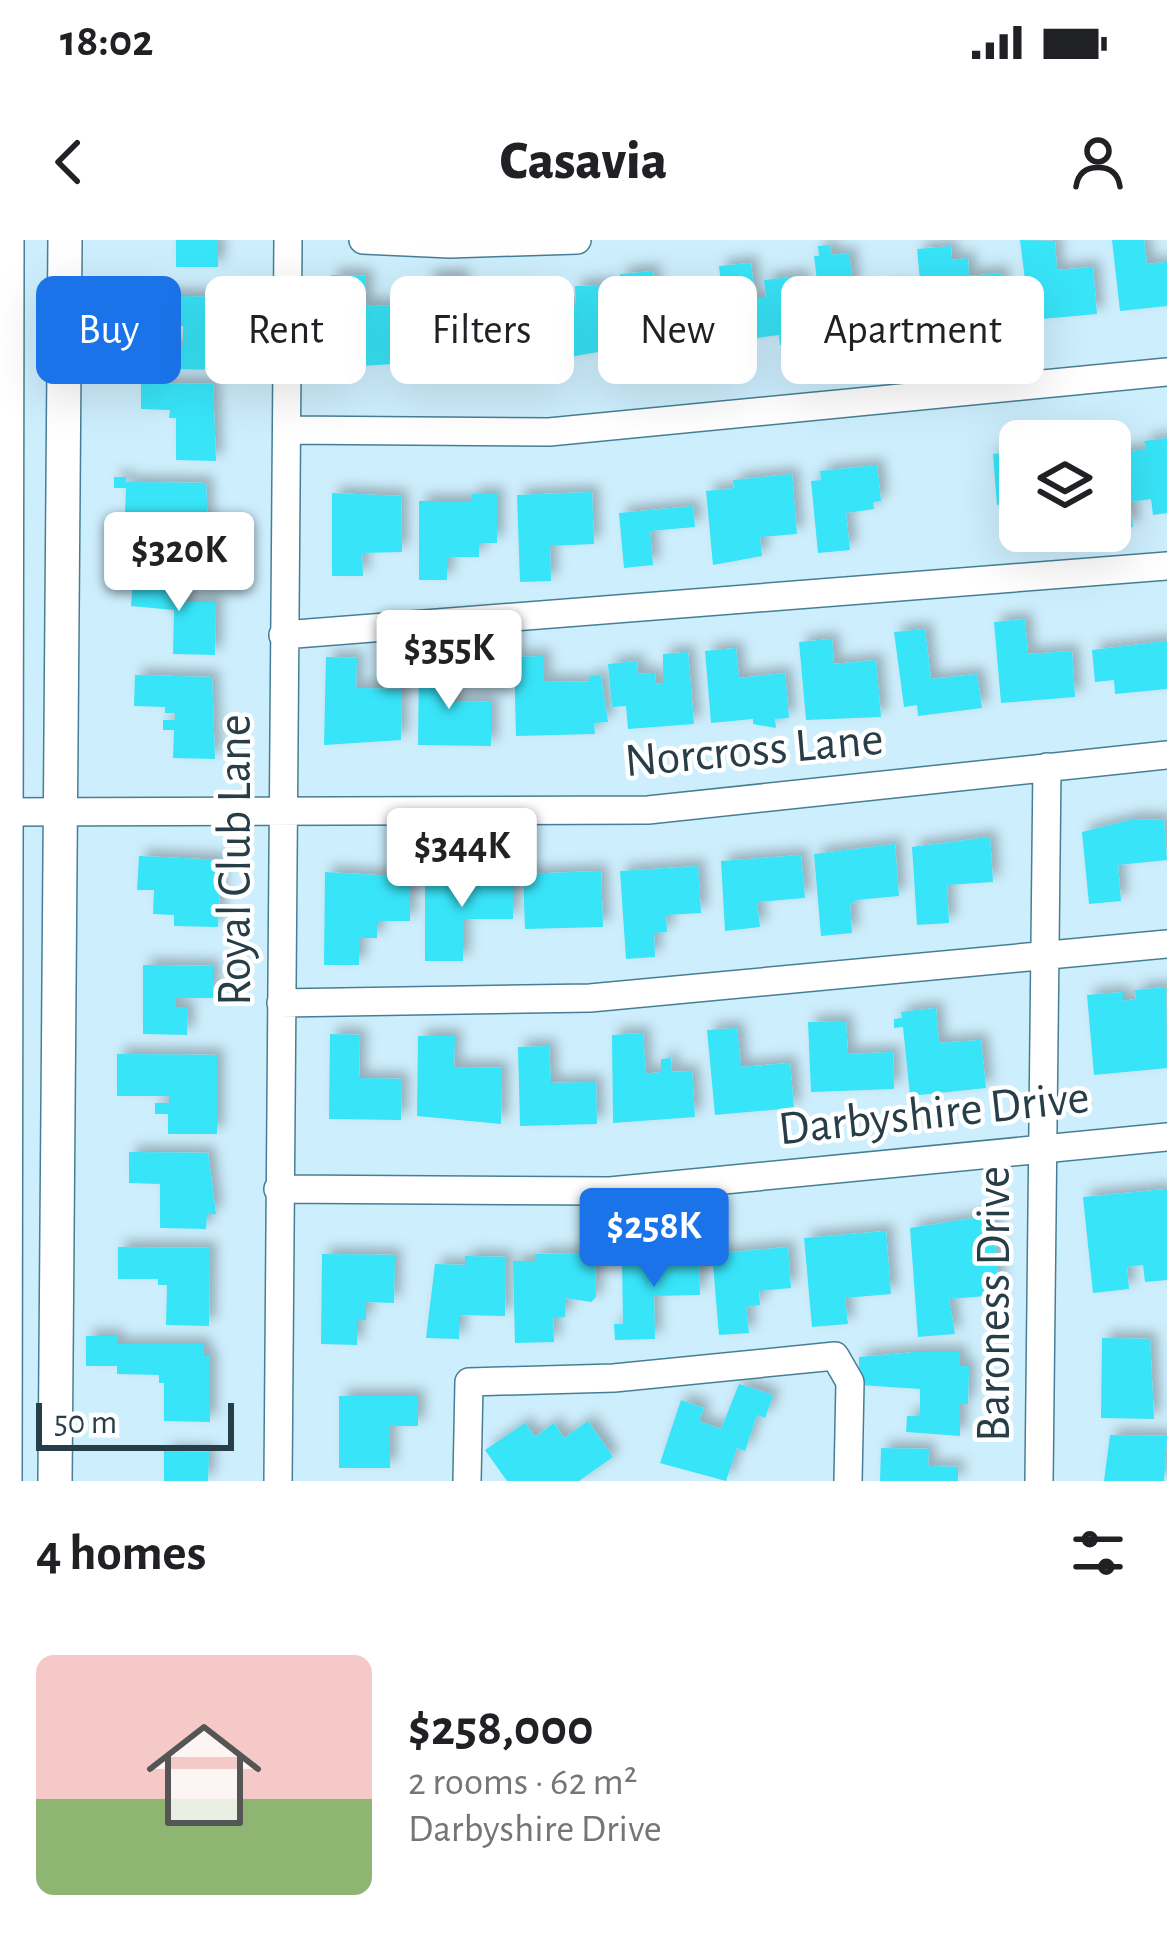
<!DOCTYPE html>
<html lang="en">
<head>
<meta charset="utf-8">
<style>
  :root { --surface:#fff; --page:#f2f2f2; --text:#202124; --muted:#757577; --line:#e0e0e0; --accent:#1a73e8 }
  body { margin:0; font-family:"Alegreya Sans",sans-serif; background:var(--page); color:var(--text); height:100vh; display:flex; flex-direction:column; font-size:45px; white-space:nowrap }
  * { box-sizing:border-box; margin:0 }
  p { font-size:39px; color:var(--muted) }
  .icon { flex:none; width:66px; height:66px; fill:none; stroke:currentColor; stroke-width:2; stroke-linecap:round; stroke-linejoin:round }
  .map { position:relative; height:1241px; overflow:hidden }
  .panel { display:flex; flex-direction:column; background:var(--surface); flex:1 }
  .panel>* { flex:none }
  .banner { position:absolute; left:36px; top:36px; width:1095px; height:108px; display:flex; gap:24px }
  .controls { position:absolute; left:999px; top:180px; display:grid; gap:24px }
  .controls a { display:grid; place-items:center; width:132px; height:132px; border-radius:18px; background:var(--surface); box-shadow:0 12px 48px #0002; font-size:60px }
  .scale { position:absolute; left:36px; bottom:30px; width:198px; box-sizing:border-box; padding-left:12px; border:6px solid #273e48; border-top:0; font-size:33px; line-height:42px; white-space:nowrap; color:#273e48; -webkit-text-stroke:9px #fff; paint-order:stroke }
  .price { position:absolute; translate:-50% -102px; padding:0 27px; border-radius:12px; background:#fff; color:#222; font-size:39px; line-height:78px; filter:drop-shadow(0 3px 6px #0008) }
  .price::after { content:''; position:absolute; left:50%; top:72px; width:36px; height:27px; margin-left:-18px; background:inherit; clip-path:polygon(0 0,100% 0,50% 100%) }
  .price.active { background:var(--accent); color:#fff }
  ul { padding:0; list-style:none }
  li { display:flex; align-items:center; gap:36px; height:300px; padding:0 36px }
  li+li { border-top:3px solid var(--line) }
  li span { display:grid; place-items:center; flex:none; width:336px; height:240px; border-radius:18px; color:#555 }
  li>.icon { margin-inline-start:auto }
  span .icon { width:144px; height:144px; fill:#fffc; stroke-width:1 }
  li b { font-size:51px }
  h2 { display:flex; justify-content:space-between; align-items:center; height:144px; padding:0 36px; font-size:51px }
  .tag { padding:0 42px; border-radius:18px; background:var(--surface); box-shadow:0 12px 48px #0002; font-size:42px; line-height:108px }
  .tag.active { background:var(--accent); color:#fff }
  .status { display:flex; justify-content:space-between; align-items:center; height:84px; padding:0 60px; background:var(--surface); direction:ltr }
  .status svg { height:33px; fill:currentColor }
  header { display:flex; justify-content:space-between; align-items:center; height:156px; padding:0 36px; background:var(--surface); font-size:54px; font-weight:800 }
  .map>svg:first-child { display:block }
</style>
</head>
<body>
<div class="status"><b>18:02</b><svg viewBox="0 0 49 12"><path d="M0 12V9h3v3zM5 12V6h3v6zM10 12V3h3v9zM15 12V0h3v12zM26 1h20v11H26zM47 4h2v5h-2z"/></svg></div>
<header><svg class="icon" aria-label="back" viewBox="0 0 24 24"><path d="M15 5l-7 7 7 7"/></svg>Casavia<svg class="icon" aria-label="person" viewBox="0 0 24 24"><circle cx="12" cy="8" r="4"/><path d="M4 21q1-7 8-7t8 7"/></svg></header>
<div class="map">
<svg width="1167" height="1241" viewBox="0 0 1167 1241">
  <defs>
    <filter id="shadow"><feDropShadow dx="7" dy="-7" stdDeviation="6" flood-color="#0004"/></filter>
  </defs>
  <rect width="100%" height="100%" fill="#cdeefd"/>
  <path fill="#38e4f8" filter="url(#shadow)" d="M176,0H218V27H176Z
    M1020,0L1055,1L1057,30L1093,27L1097,74L1030,80Z
    M1112,0H1144L1147,24L1167,22V66L1120,71Z
    M830,5L831,15L849,13L854,55L903,49L908,87L824,98L814,16H819L818,6Z
    M951,6L952,20L968,18L969,36L1001,33L1005,81L925,93L917,9Z
    M751,23L755,58H766L764,40L802,36L809,102L780,105L779,95L740,100L737,63L723,65L719,26Z
    M653,31L655,67L695,58L701,67L712,66L713,82L703,83L705,110L691,111V118L640,122L639,109L626,110L620,34Z
    M331,35L366,36L365,65L410,66V123L329,128Z
    M461,36L465,55H486V80H506V121H427V37Z
    M613,45L615,109L531,124L530,66L576,65L575,46Z
    M142,55L219,57L222,130L161,129V105L183,106V86L141,85Z
    M141,143L213,144L216,221L176,220V178H169L170,170L141,169Z
    M1167,198V273L1153,275L1151,259L1130,262L1133,287L1110,290V214L1146,209L1144,201Z
    M1020,211V263L997,265L993,214Z
    M877,225L881,261L873,262L874,269L846,273L850,310L818,313L811,241L821,240L820,231Z
    M792,234L797,294L760,297L762,316L713,325L706,251L734,248L733,240Z
    M114,237H126V242L206,243L209,312L163,311V281L158,280V273H125L126,248H114Z
    M592,252L594,304L550,306L551,341L520,342L517,255Z
    M332,253L401,256L402,312L362,313L363,336H332Z
    M472,254H497V303H479V317H447V340H419V261H472Z
    M693,266L695,287L650,291L653,325L624,328L619,273Z
    M133,337L184,338V362H216L215,415L173,414L174,370L131,366Z
    M1025,379L1028,414L1072,411L1075,457L1001,463L994,382Z
    M925,389L931,439L977,434L982,468L918,476L917,465L904,467L894,392Z
    M832,399L834,424L876,420L881,477L806,480L799,402Z
    M1167,401V449L1115,454L1114,440L1095,442L1092,410Z
    M736,408L739,438L785,433L789,478L775,479L776,488L753,484V479L711,483L705,411Z
    M688,412L694,484L628,489L626,466L612,467L608,424L637,421L638,434L655,433L656,444L663,443V414Z
    M544,416V441L590,442V436H601L608,482L594,483L595,494L516,496L514,417Z
    M326,417L357,418L356,448L402,449L401,500L324,505Z
    M419,420L448,421V461L491,462V506L418,505Z
    M135,435L212,437L215,519L173,518L174,490H163V480H175V473H165V467L134,466Z
    M1133,579L1164,580L1167,620L1118,625L1121,661L1089,664L1082,592Z
    M990,597L993,642L947,645L949,683L917,685L912,607Z
    M895,604L899,656L857,660L850,665L852,693L821,696L814,614Z
    M801,615L805,658L757,662L760,687L725,691L721,621Z
    M139,616L221,620L218,687L174,686V675L153,674L154,650H137Z
    M698,626L701,673L666,675L667,692L654,693L655,717L626,719L620,631Z
    M601,631L603,687L525,689L523,634Z
    M325,632L410,637V681H377V698H359V725H324Z
    M425,636H513V679H463V721H425Z
    M143,725L213,726V758H176V767H188L187,795L143,794Z
    M1166,747L1167,828L1094,835L1087,755L1123,752V761L1136,759L1135,750Z
    M936,768L939,803L981,800L986,848L910,856L903,787L894,788V779L902,778L901,772Z
    M846,781L848,814L893,812L894,849L811,852L808,782Z
    M737,788L741,827L790,823L794,868L715,875L707,790Z
    M643,793L646,834L661,832V819L671,818L672,832L692,831L695,877L613,883L612,795Z
    M330,794L360,795L359,838L402,839L401,880L329,879Z
    M418,796H455L454,827L502,828L501,884L417,876Z
    M549,806L551,843L596,842L597,884L520,886L518,807Z
    M117,814L217,815V894H168V874H155V863H169V856H117Z
    M129,912L208,913L216,974H207L206,989L160,988V944L129,943Z
    M1167,949V1040L1145,1042L1143,1025L1127,1027L1129,1049L1093,1053L1083,957Z
    M993,975L999,1055L949,1059L955,1094L918,1097L910,988Z
    M886,991L891,1054L845,1058L848,1084L812,1087L804,998Z
    M118,1007L210,1008L209,1086L166,1085L167,1045H158V1039H118Z
    M788,1007L791,1048L759,1051L760,1065L746,1067L749,1093L719,1095L712,1014Z
    M674,1010H699L700,1055L654,1056L655,1099L615,1100L614,1084H623L622,1018H674Z
    M595,1013L596,1057L591,1062L565,1058V1077H553L554,1102L515,1103L513,1021H535V1014Z
    M322,1014L395,1015L394,1063L366,1062V1080H357V1105L321,1104Z
    M465,1016L506,1017L505,1076L459,1075V1099L426,1098L435,1024L465,1025Z
    M86,1096H117V1104H204V1116H210V1182L164,1181V1143H159V1135L117,1134V1126H86Z
    M1102,1098L1150,1099L1154,1179L1101,1178Z
    M917,1112H960V1126H969L968,1164H960V1196L906,1192L907,1176H920V1149L859,1145V1117Z
    M739,1144L773,1155L765,1178L757,1175L745,1211L737,1208L726,1241L660,1223L681,1160L704,1168L699,1181L721,1189Z
    M339,1156H418V1186H390V1228H339Z
    M588,1181L613,1217L579,1241H507L485,1210L525,1183L535,1197L554,1183L564,1198Z
    M1110,1195L1167,1196L1164,1241H1104Z
    M881,1208L929,1209L928,1226L958,1227V1241H880Z
    M164,1211L209,1212L208,1241H164Z"/>
  <g fill="none" stroke-linecap="round" stroke-linejoin="round">
    <defs>
      <path id="minor" d="M363,0L450,4L577,0
        M287,190L549,192L1167,132
        M283,395L1167,326
        M0,572L648,570L1167,515
        M281,763L590,758L1167,704
        M278,949L610,951L1167,897
        M278,1241L288,0
        M467,1241L469,1142L614,1138L835,1116L850,1142L848,1241
        M1039,1241L1047,527"/>
      <path id="major" d="M5,1241L7,0
        M55,1241L65,0"/>
    </defs>
    <use href="#minor" stroke="#487e95" stroke-width="30"/>
    <use href="#major" stroke="#487e95" stroke-width="36"/>
    <use href="#minor" stroke="#fff" stroke-width="27"/>
    <use href="#major" stroke="#fff" stroke-width="33"/>
  </g>
  <g text-anchor="middle" dominant-baseline="central" stroke-width="9" stroke-linejoin="round" paint-order="stroke">
    <g font-size="48" fill="#273e48" stroke="#fff">
      <text transform="translate(754 511) rotate(-5)">Norcross Lane</text>
      <text transform="translate(236 620) rotate(-90)">Royal Club Lane</text>
      <text transform="translate(934 874) rotate(-6)">Darbyshire Drive</text>
      <text transform="translate(995 1064) rotate(-90)">Baroness Drive</text>
    </g>
  </g>
</svg>
<div class="controls">
<a><svg class="icon" aria-label="layers" viewBox="0 0 24 24"><path d="M12 4l9 5-9 5-9-5zM3 14l9 5 9-5"/></svg></a>
</div>
<div class="scale">50 m</div>
<b class="price" style="left:179px;top:374px">$320K</b>
<b class="price" style="left:449px;top:472px">$355K</b>
<b class="price" style="left:462px;top:670px">$344K</b>
<b class="price active" style="left:654px;top:1050px">$258K</b>
<div class="banner">
<a class="tag active">Buy</a>
<a class="tag">Rent</a>
<a class="tag">Filters</a>
<a class="tag">New</a>
<a class="tag">Apartment</a>
</div>
</div>
<section class="panel">
<h2>4 homes<svg class="icon" aria-label="filters" viewBox="0 0 24 24"><path d="M4 7h16M4 17h16"/><circle cx="9" cy="7" r="2"/><circle cx="15" cy="17" r="2"/></svg></h2>
<ul>
<li><span style="background:linear-gradient(#f6c9c9 60%,#8fb573 0)"><svg class="icon" aria-label="home" viewBox="0 0 24 24"><path d="M3 11l9-7 9 7M6 9v11h12V9"/></svg></span><div><b>$258,000</b><p>2 rooms · 62 m²</p><p>Darbyshire Drive</p></div></li>
</ul>
</section>
</body>
</html>
